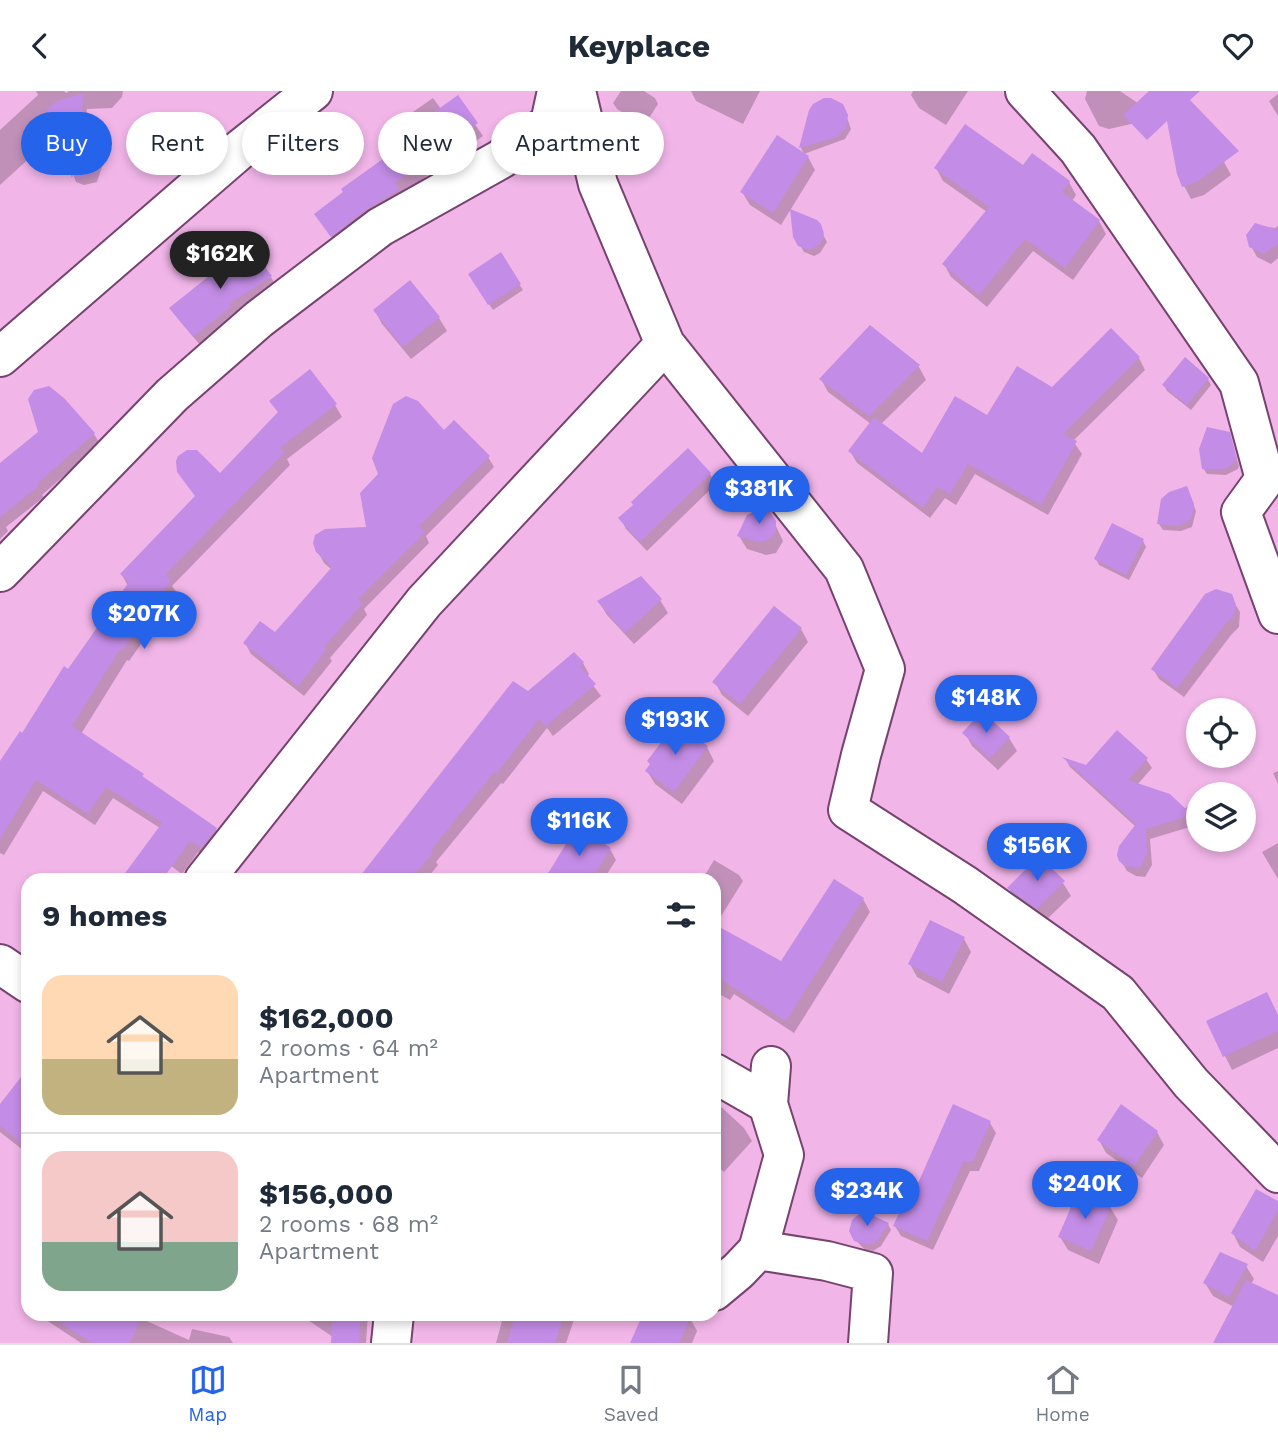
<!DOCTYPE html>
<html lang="en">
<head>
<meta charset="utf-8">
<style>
  :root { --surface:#fff; --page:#f2f2f3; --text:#1f2937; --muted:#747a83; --line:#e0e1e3; --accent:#2563eb }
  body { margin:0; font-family:"Work Sans",sans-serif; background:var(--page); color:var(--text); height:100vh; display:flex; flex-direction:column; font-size:26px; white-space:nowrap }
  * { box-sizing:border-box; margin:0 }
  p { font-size:23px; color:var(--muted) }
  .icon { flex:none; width:38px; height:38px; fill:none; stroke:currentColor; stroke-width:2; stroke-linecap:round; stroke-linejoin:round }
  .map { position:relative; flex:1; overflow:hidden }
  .panel { position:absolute; left:21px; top:782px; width:700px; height:448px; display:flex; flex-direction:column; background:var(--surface); border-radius:21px; box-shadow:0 4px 10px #0003 }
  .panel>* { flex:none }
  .top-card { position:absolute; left:21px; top:21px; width:700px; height:63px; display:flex; gap:14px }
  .tools { position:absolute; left:1186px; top:607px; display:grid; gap:14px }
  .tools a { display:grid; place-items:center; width:70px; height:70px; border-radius:50%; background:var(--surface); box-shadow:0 4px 10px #0003; font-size:35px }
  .price { position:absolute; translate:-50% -60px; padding:0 16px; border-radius:24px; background:var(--accent); color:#fff; font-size:23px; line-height:46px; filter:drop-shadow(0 2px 4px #0008) }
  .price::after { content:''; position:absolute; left:50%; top:42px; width:21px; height:16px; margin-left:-10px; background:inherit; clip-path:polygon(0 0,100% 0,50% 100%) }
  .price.on { background:#222; color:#fff }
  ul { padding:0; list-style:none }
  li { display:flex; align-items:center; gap:21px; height:175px; padding:0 21px }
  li+li { border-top:2px solid var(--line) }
  li span { display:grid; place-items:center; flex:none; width:196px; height:140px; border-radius:21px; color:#555 }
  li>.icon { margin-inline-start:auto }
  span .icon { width:84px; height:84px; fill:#fffc; stroke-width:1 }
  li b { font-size:30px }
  h2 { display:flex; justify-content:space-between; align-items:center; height:84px; padding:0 21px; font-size:30px }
  .tag { padding:0 24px; border-radius:32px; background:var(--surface); box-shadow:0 4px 10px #0003; font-size:24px; line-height:63px }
  .tag.on { background:var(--accent); color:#fff }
  header { display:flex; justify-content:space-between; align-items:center; height:91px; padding:0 21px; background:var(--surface); font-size:32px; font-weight:700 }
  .dock { display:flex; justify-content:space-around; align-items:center; height:98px; border-top:2px solid var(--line); background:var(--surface); font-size:19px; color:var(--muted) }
  .dock a { display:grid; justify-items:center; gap:4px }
  .dock .on { color:var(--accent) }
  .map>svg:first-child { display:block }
</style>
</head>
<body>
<header><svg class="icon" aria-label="back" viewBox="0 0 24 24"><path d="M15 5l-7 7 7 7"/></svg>Keyplace<svg class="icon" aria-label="heart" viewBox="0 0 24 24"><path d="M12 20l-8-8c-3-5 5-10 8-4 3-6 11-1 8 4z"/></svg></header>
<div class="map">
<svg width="1278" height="1252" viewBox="0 0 1278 1252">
  <rect width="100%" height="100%" fill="#f1b5e8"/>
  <path fill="#0003" d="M36,0H64L66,2L69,0H123L122,6L112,17L87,18L82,55L97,67L102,76L97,91L84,94L76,91L57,42L0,94V39L38,4Z
    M621,0H644L655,7L658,13L644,35L617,18L613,12Z
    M691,0H760L743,33L696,10Z
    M913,0H968L946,34L919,17L911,4Z
    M1087,0H1120L1148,19L1153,28L1109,38L1099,35L1085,8Z
    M1278,3V25L1269,10Z
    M433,7L441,18L457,7L483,45L451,68L450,66L339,156L323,135L419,38L410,23Z
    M810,20L845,21L851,38L845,48L804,63L801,57Z
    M1170,34L1224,71L1231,84L1204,104L1191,108L1184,95Z
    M808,66L815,79L781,134L750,114L742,101Z
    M1023,76L1069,91L1076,104L1072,110L1099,130L1106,143L1073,189L1033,160L987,216L951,186L944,173L987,121L943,90L936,77Z
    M816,131L827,151L820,162L814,165L804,161L795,146Z
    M1256,134L1275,137L1278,135V167L1271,173L1257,166L1251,155Z
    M500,164L523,199L493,219L470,184Z
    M271,186L276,195L233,223L235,226L200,254L177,226Z
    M375,220L439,227L447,240L411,268L382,233Z
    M870,237L919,276L926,289L881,333L922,364L988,327L1053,298L1139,267L1145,279L1073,350L1082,363L1048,424L975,383L956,414L945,407L930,427L857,372L850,360L871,333L828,301L821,288Z
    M1208,288L1211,294L1191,319L1167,300L1164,294Z
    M272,310L335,314L342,326L287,368L290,374L172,495L177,502L129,570L127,569L81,643L142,684L145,689L216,738L223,750L209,768L198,761L182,783L156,764L160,737L113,707L95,734L43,700L4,764L0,762V674L128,495L122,484L279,322Z
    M444,341L488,366L494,376L426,445L429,452L364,518L367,524L330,567L332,570L304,605L251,563L245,552L275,544L332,479L324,472L318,461L368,437Z
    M94,343L100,353L42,404L44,406L6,436L8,440L0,448V374Z
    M1229,343L1239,375L1238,378L1226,384L1207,383L1203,377Z
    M688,360L710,383L716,393L647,460L626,438L621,428Z
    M1189,403L1196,420L1192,436L1181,440L1163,439L1159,433Z
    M774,431L783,450L776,462L766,464L747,458L739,445Z
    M1143,450L1146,456L1129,489L1099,474L1096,468Z
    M1230,505L1240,521L1239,536L1231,544L1184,606L1159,588L1153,578Z
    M660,509L668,522L634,553L607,524L599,511Z
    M801,538L808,551L748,625L722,604L715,591Z
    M583,572L589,583L587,586L601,605L553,645L547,637L503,693L501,692L436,771L438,774L426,789H368L528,602Z
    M983,622L1009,647L1017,660L998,679L972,655L965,642Z
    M707,656L714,670L682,713L655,693L647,680Z
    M1146,668L1152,677L1137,694L1183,718L1199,711V744L1190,736L1150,748L1152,774L1145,786L1136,785L1127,780L1121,770L1136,736L1070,676L1066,669L1086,676Z
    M1278,680V693L1273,682Z
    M1278,752V788L1262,761Z
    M610,758L616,769L603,789H540L553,777Z
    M714,769L739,784L743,790L718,830L714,827V789H702Z
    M1063,792L1071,805L1045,830L1016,810L1009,797Z
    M863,808L870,821L794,942L734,903L730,909L714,900V835L782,872Z
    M964,848L971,861L949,903L917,886L910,873Z
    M1278,925V957L1232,979L1208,931Z
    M28,991V1063L0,1041V1016Z
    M714,1012H717L744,1037L752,1050L724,1081L714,1073Z
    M990,1032L996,1042L979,1080H970L933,1159L901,1145L895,1135L915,1101Z
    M1157,1041L1164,1054L1142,1087L1106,1062L1099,1049Z
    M1278,1112V1145L1263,1171L1240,1156L1233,1142Z
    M1110,1116L1118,1129L1099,1173L1068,1159L1060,1146Z
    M888,1133L891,1139L881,1155L873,1160L865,1159L852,1145Z
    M1246,1175L1254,1188L1251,1193L1278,1206V1245L1268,1252H1215L1234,1216L1213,1205L1205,1192Z
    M37,1223H131L189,1249L192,1238L229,1246L233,1252H81Z
    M299,1223H368L366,1252H332L333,1246Z
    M504,1223H576L566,1252H496Z
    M690,1227L697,1240L692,1252H639Z"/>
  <path fill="#c38ce6" d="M1149,0H1200L1190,9L1239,60L1197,91L1182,96L1177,83L1167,30L1147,49L1123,24Z
    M84,2L77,49L98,66L93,83L78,87L73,83L72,87L46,19L57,10Z
    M458,4L478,32L443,58L442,56L395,92L400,98L367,118L331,146L314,123L343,101L341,98L387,65L385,63L425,32L423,29Z
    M824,7H831L843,13L848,24L846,37L837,46L799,57L809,19L813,13Z
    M965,33L1023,74L1032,62L1070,90L1062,101L1100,129L1065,177L1025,148L979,204L942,173L989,116L934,77Z
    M777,44L809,65L773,122L740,101Z
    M790,118L817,129L821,133L824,143L820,153L810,159L798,155L793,146Z
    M1255,132L1278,139V153L1264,163L1249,156L1246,144Z
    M248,154L272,185L229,213L231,216L193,246L169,217Z
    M501,161L521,193L488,214L468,183Z
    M410,189L440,226L403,256L373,219Z
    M870,234L920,274L869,325L819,288Z
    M1111,237L1140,266L1063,343L1077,350L1041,414L968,373L950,403L937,396L923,417L848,360L874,326L922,362L955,305L987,324L1017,275L1052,296Z
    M1185,266L1209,287L1187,314L1162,294Z
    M310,278L337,313L280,357L285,361L165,484L171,489L122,560L120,558L72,635L144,683L142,685L217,737L201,757L190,750L162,789H120L162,732L106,696L88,723L36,689L0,748V670L20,640L22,642L64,575L68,578L129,491L120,483L195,405L177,381L176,370L178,365L187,359H197L220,382L278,321L269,310Z
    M49,295L64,307L95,342L37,393L39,395L0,426V372L38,341L28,308L34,299Z
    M406,305L418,310L444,339L454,329L490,365L419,435L425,441L358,508L363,512L324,556L327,558L298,595L243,552L260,530L275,541L332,476L316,461L313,452L315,444L325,438L366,436L360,402L378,383L372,367L393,313Z
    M1207,336L1230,341L1237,368L1229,376L1223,378H1202L1199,358Z
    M688,357L711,382L640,451L618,427L633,414L631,411Z
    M1187,395L1194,413L1192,425L1189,430L1177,435L1157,433L1161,408L1169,401Z
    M759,418L770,421L776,430V441L773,445L768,449L758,451L737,445L747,424Z
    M1112,432L1144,448L1126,484L1094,468Z
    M641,485L662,508L625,542L597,510Z
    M1216,498L1232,503L1236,514L1234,525L1225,533L1177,597L1151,578L1205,503Z
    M774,515L802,537L740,613L712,591Z
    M574,561L584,571L580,576L596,593L546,635L539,628L496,683L494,681L431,759L433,762L410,789H357L513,590L528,600Z
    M982,620L1010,646L990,667L962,642Z
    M676,632L708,655L674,701L645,680L650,673L647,670Z
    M1117,639L1148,667L1128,689L1170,703L1192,724L1146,738L1147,763L1140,777L1125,775L1119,770L1117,764L1119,755L1136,733L1062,666L1086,674Z
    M577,735L611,757L591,789H544Z
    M1039,765L1065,790L1037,818L1007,797Z
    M834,788L864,807L786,930L714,884V833L781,870Z
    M930,829L965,846L942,891L908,873Z
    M1267,901L1278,924V940L1223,966L1206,930Z
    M28,977V1057L0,1035V1013Z
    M953,1013L991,1030L973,1070H964L927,1150L893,1135L911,1097L915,1099Z
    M1121,1013L1158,1040L1134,1075L1097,1049Z
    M1256,1098L1278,1110V1119L1255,1160L1231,1142Z
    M1078,1100L1112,1114L1091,1160L1058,1146Z
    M865,1121L889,1132L878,1149L869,1154L854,1150L849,1140L852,1129L860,1122Z
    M1220,1161L1248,1173L1229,1206L1203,1192Z
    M1246,1189L1278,1204V1252H1213Z
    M47,1223H143L130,1252H92Z
    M333,1223H361L359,1252H331Z
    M516,1223H565L555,1252H507Z
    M643,1223H692L679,1252H630Z"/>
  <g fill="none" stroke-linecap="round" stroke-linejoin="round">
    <defs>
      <path id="minor" d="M576,0L598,93L665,253L844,478L885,578L861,664L848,719L965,794L1118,902L1191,992L1278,1082
        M1025,0L1078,58L1239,292L1265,388L1241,421L1278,523
        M0,266L243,56L313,0
        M0,481L172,304L259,228L380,136L501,68L550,32L557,0
        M204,789L424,511L665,253
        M0,873L28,892
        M714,982L768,1013
        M758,1159L827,1170L873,1182L868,1252
        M714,1200L738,1180L758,1159L784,1064L768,1013L771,975
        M391,1252L394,1223"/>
    </defs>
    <use href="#minor" stroke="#764270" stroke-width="42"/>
    <use href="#minor" stroke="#fff" stroke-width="38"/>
  </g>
</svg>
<div class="tools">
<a><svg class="icon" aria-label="locate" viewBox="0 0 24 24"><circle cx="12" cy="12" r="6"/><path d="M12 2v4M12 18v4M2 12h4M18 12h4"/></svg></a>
<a><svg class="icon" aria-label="layers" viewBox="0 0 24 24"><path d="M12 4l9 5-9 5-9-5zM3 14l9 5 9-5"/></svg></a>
</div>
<b class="price on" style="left:220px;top:200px">$162K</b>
<b class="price" style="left:759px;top:435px">$381K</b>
<b class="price" style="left:144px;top:560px">$207K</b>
<b class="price" style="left:986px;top:644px">$148K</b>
<b class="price" style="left:675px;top:666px">$193K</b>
<b class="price" style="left:579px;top:767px">$116K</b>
<b class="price" style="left:1037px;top:792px">$156K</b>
<b class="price" style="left:1085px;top:1130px">$240K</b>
<b class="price" style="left:867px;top:1137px">$234K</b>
<div class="top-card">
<a class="tag on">Buy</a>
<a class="tag">Rent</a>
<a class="tag">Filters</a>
<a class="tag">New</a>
<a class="tag">Apartment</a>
</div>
<section class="panel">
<h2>9 homes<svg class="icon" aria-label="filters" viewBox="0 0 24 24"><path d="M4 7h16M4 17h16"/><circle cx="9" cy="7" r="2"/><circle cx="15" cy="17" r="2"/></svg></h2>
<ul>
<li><span style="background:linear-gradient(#ffd9b3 60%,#c2b280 0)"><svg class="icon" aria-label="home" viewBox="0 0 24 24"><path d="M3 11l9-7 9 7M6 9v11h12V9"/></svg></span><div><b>$162,000</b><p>2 rooms · 64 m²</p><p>Apartment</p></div></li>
<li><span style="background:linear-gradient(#f6c9c9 65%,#7fa58c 0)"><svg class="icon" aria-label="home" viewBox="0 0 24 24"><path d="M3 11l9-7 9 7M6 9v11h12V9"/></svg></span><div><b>$156,000</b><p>2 rooms · 68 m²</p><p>Apartment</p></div></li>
</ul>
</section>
</div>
<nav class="dock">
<a class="on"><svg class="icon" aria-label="map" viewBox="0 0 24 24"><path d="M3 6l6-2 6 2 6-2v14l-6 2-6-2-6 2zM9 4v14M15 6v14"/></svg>Map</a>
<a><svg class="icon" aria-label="saved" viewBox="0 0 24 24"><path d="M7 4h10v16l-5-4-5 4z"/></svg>Saved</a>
<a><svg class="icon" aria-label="home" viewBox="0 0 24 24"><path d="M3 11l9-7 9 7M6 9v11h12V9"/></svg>Home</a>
</nav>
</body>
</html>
